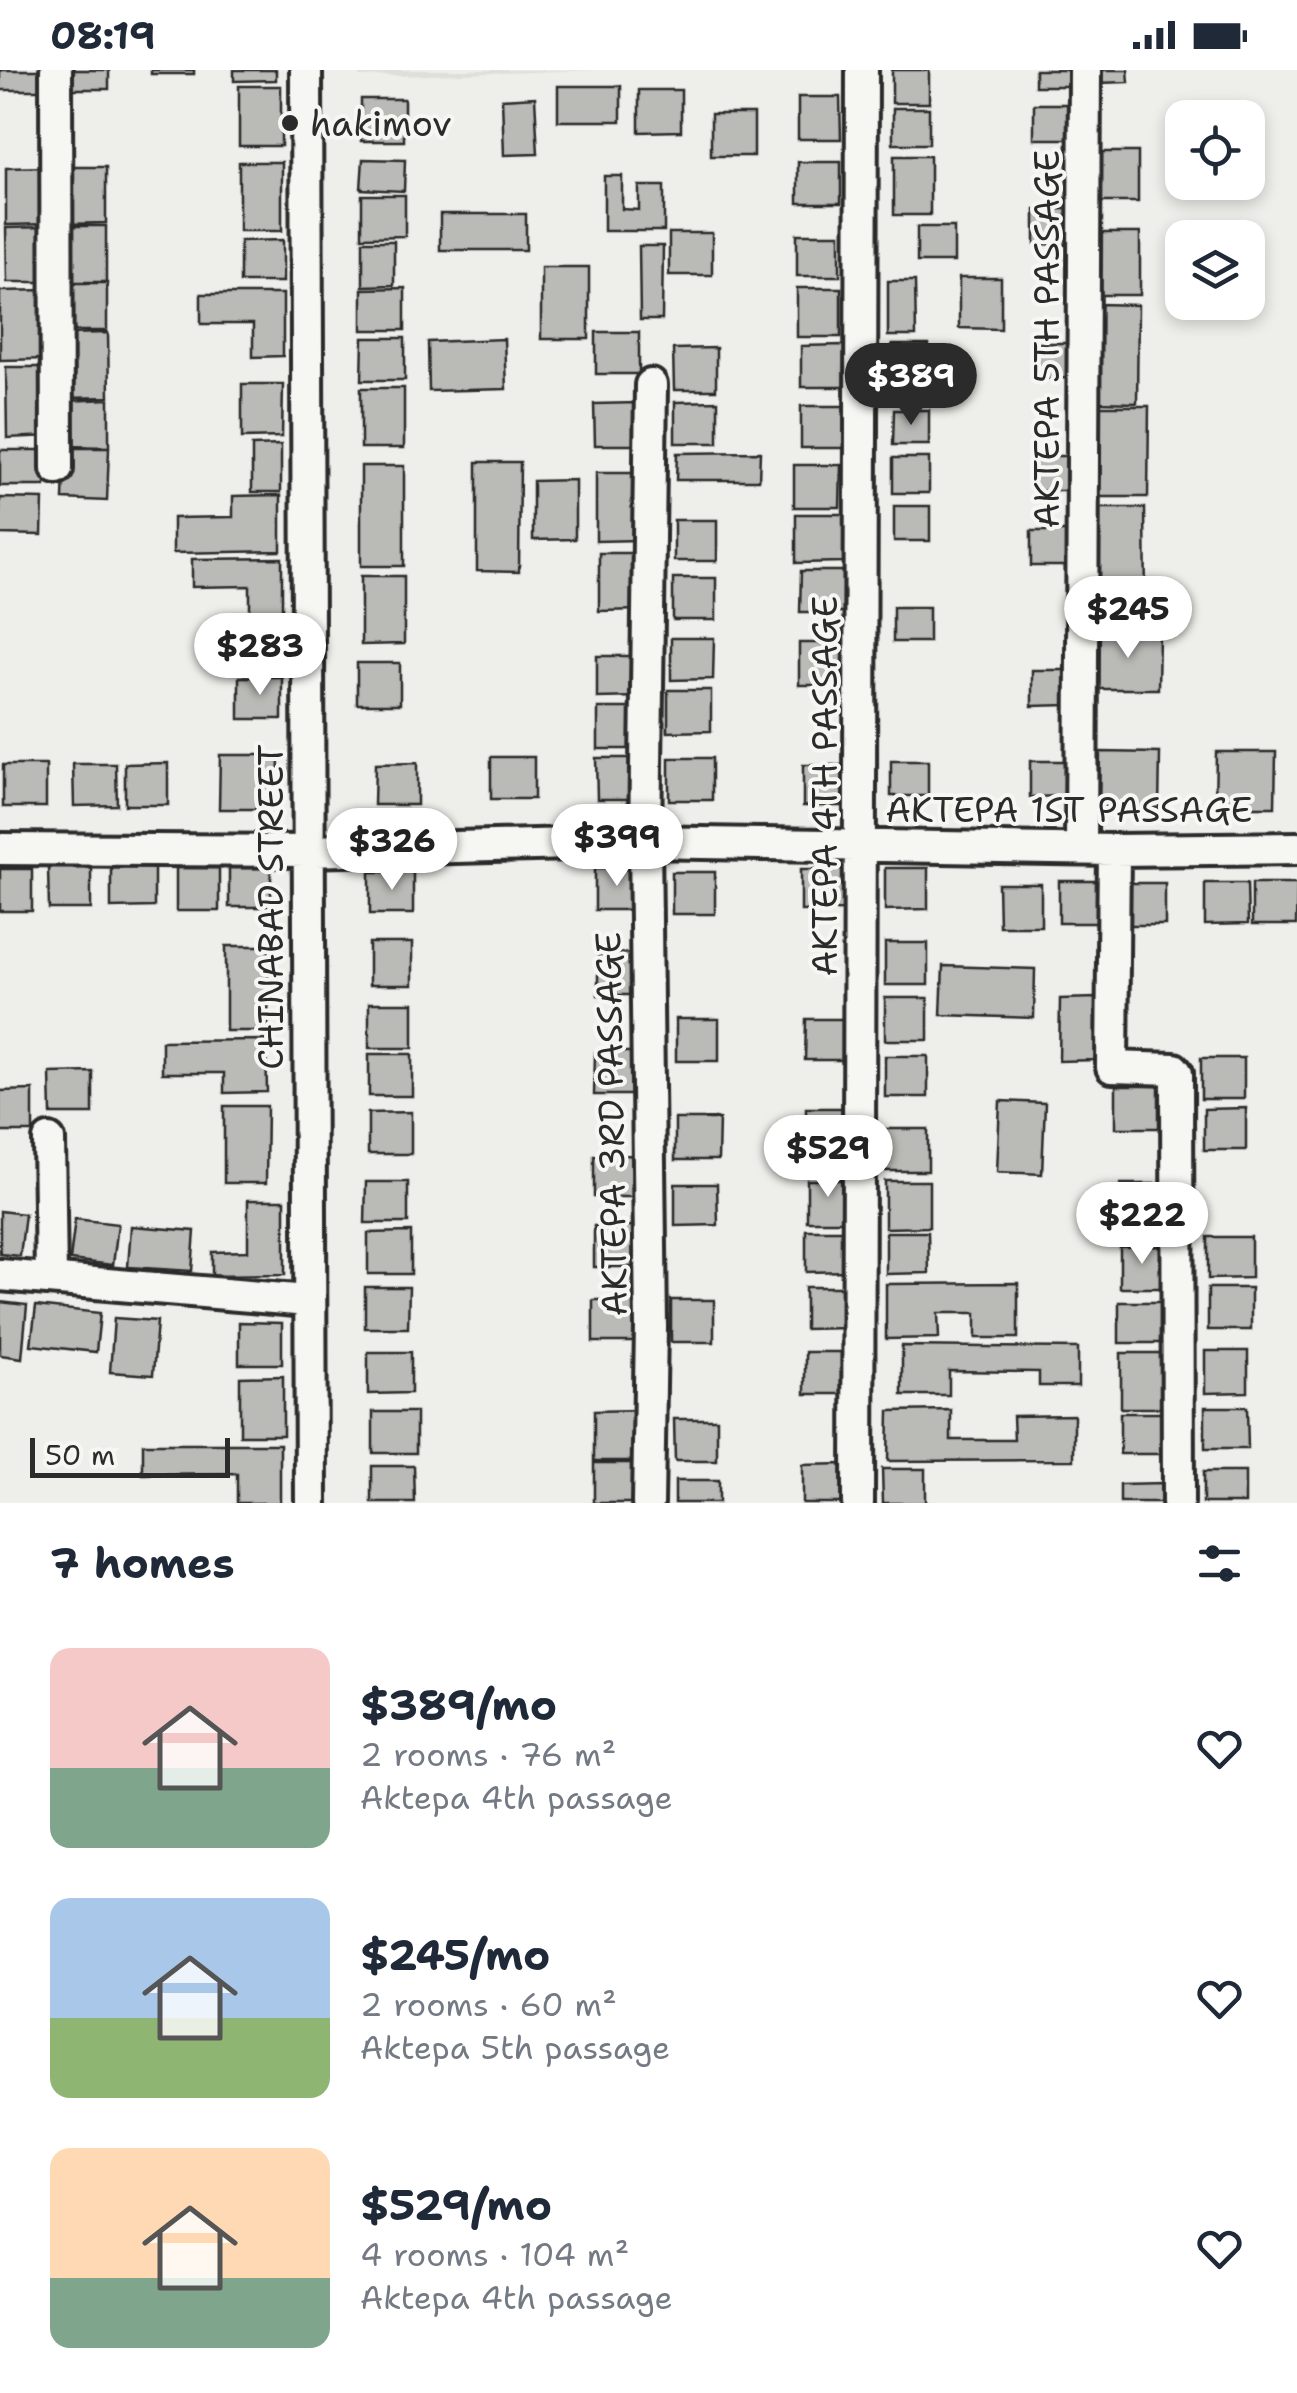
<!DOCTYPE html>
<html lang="en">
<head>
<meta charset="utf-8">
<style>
  :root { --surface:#fff; --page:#f2f2f3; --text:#1f2937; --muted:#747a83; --accent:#2b2b2b }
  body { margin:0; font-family:"Shantell Sans",sans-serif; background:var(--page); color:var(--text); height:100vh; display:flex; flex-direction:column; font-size:38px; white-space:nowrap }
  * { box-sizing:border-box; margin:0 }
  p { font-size:32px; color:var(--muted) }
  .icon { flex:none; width:55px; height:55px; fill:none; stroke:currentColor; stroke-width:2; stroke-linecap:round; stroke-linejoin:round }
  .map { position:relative; height:1433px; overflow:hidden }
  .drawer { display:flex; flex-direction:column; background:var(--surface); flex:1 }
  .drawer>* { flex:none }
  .fabs { position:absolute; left:1165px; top:30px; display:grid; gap:20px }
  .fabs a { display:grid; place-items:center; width:100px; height:100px; border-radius:20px; background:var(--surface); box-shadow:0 5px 15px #0003; font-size:50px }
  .scale { position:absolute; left:30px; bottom:25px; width:200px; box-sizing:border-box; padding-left:10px; border:5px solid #2b2b2b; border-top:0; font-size:28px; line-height:35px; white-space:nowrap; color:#2b2b2b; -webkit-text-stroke:8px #f6f6f2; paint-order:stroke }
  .price { position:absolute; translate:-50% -85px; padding:0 22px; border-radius:35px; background:#fff; color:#222; font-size:32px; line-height:65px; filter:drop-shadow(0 2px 5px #0008) }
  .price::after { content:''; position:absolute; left:50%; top:60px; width:30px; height:22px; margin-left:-15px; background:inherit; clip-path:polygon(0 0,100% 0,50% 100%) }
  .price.current { background:var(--accent); color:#fff }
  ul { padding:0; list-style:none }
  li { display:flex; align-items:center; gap:30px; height:250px; padding:0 50px }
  li span { display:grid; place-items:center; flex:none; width:280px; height:200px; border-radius:20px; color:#555 }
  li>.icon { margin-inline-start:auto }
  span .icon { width:120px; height:120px; fill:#fffc; stroke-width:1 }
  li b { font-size:42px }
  h2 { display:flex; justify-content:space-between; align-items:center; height:120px; padding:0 50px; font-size:42px }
  .status { display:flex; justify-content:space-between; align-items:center; height:70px; padding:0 50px; background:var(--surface); direction:ltr }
  .status svg { height:28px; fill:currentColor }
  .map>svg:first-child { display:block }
</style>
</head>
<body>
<div class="status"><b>08:19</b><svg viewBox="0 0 49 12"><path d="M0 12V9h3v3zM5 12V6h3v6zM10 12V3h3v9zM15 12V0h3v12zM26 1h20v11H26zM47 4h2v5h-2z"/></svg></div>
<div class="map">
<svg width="1297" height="1433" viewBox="0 0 1297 1433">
  <rect width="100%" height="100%" fill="#eeeeea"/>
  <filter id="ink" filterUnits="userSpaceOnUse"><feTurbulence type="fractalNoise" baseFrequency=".01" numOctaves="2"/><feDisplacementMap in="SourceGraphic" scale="20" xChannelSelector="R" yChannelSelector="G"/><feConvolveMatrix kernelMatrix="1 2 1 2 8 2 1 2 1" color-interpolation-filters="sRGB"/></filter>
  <g filter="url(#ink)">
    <path fill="#dededb" d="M359,0H597L359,7Z"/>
    <path fill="#babab7" stroke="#2b2b2b" stroke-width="2.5" d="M0,0H45V20H0Z
      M64,0H109V19H64Z
      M151,0H194V4H151Z
      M234,0H276V10L234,11Z
      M892,0H929V33H892Z
      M1035,0H1071V16H1035Z
      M1098,0H1128L1129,12L1098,13Z
      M239,16H281V76H239Z
      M558,16H621V51H558Z
      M639,20H681V61L639,62Z
      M535,27L538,84L504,85L502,29Z
      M798,27H840L841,69H798Z
      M361,29H404V71H361Z
      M1034,34H1070V69H1034Z
      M893,38H929V74H893Z
      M711,44H754V86H711Z
      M1098,82H1138V132H1098Z
      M894,86H930V145H894Z
      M363,89L405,90L404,121L361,119Z
      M239,92H282V161H239Z
      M798,92H841V133H798Z
      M48,97L49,154L6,155V98Z
      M65,97H106V153L65,154Z
      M604,106H622V139L639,140V116H664V161H604Z
      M362,125H405V166L362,167Z
      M1035,139H1071V175L1035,174Z
      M440,144H526V180H440Z
      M65,156H106V212H65Z
      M49,157V212H7L6,158Z
      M917,157H954V192H917Z
      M669,163H712V205H669Z
      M1098,163H1140V225H1098Z
      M797,164H840V206H797Z
      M283,170V212H240V171Z
      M363,171H394V215L363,216Z
      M639,176H663L662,250H640Z
      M541,197H589V269H541Z
      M959,208H1001V259L959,258Z
      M888,211H915L916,266H888Z
      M65,213H107V261H66Z
      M405,218V260H362V219Z
      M797,218H841V267H797Z
      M50,220L51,289L0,290V221Z
      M201,224H283V286L253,287V254H201Z
      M1099,234L1138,235L1137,333L1097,332Z
      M596,262H639V304H596Z
      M108,263L109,327L66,328V264Z
      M363,268H405V310H362Z
      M504,269L506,319L429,321L428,272Z
      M1033,273H1069V308L1033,309Z
      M844,275V317H801V276Z
      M892,275H929V310H892Z
      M716,278V320H674L673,279Z
      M6,297H51V366L7,368Z
      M242,314H283L282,367L242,368Z
      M361,318H404V378H361Z
      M109,329V377L65,376L66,331Z
      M718,331V373H675V332Z
      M637,333V375H595L594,334Z
      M801,336H844V378H801Z
      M1097,336H1149L1148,427H1097Z
      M894,340H929V375H893Z
      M281,375V422H252V376Z
      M65,378H109L107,431L63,429Z
      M0,380H45V416H0Z
      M760,382L759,410H676L677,383Z
      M1033,386H1069V421H1033Z
      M893,388H929V423H893Z
      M477,392H520L519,502L477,501Z
      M794,395H841L840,437H794Z
      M361,396H404V496H361Z
      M596,403H638L639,470L596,471Z
      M575,410V469L533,470V411Z
      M281,425V481L173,483V448L233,447V426Z
      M0,428L43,429L42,465L0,464Z
      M894,436H930V471H894Z
      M1096,438H1145L1146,534H1096Z
      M796,444H844V492L796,493Z
      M674,450H717V491H674Z
      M1031,461H1068V496H1031Z
      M599,483H641L642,540L599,541Z
      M282,488V559H250V516L192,517V489Z
      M801,501H843V542H800Z
      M361,506H404V574L361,575Z
      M673,508H716V550H673Z
      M893,537H929V572H893Z
      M1099,563L1159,564L1158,619H1098Z
      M282,564V604H244V565Z
      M671,568H714L713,609L671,610Z
      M799,573H842V615H799Z
      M597,586H639L640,627L597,628Z
      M357,593H400V634H357Z
      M1032,600H1068V635L1032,636Z
      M239,607H282V649H239Z
      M668,620H711V661L668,662Z
      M598,638H641L640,679H598Z
      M1100,682L1160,683L1159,738L1099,737Z
      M1216,682H1276L1275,737H1215Z
      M220,685H279L278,739H219Z
      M491,687H534V729H491Z
      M596,688H639V729H597Z
      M669,688H712V730H669Z
      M891,691H928V726H891Z
      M1030,691H1066V726L1030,727Z
      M168,693V735H125V694Z
      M417,693V735H374L375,694Z
      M73,694H116L117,735L74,736Z
      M3,695H46V737H3Z
      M803,695H846V736H803Z
      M271,795V837H229V796Z
      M111,796H154V837L111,838Z
      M48,797H91V839H49Z
      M176,798H219V841H176Z
      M595,798H638V840H595Z
      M885,798H928V839L885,840Z
      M0,799H32V841H0Z
      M801,799H844V840L801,841Z
      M370,802H413V844H370Z
      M672,802H715V844H672Z
      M1059,811H1102V853H1059Z
      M1122,813H1165V855H1122Z
      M1205,813H1247L1248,854L1205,855Z
      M1252,813H1297L1296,855H1252Z
      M998,814H1041V856H999Z
      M369,873H412V915H369Z
      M885,873H928V915H885Z
      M226,876H269L268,961H226Z
      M641,883V925H598V884Z
      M943,896L1035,899L1034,948L941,945Z
      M885,928H928V970H885Z
      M1096,928V990L1059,991L1060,929Z
      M369,933H413V978H369Z
      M676,949H719V991H676Z
      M806,949H848V990H805Z
      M266,970L267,1022L224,1023V1003H162V971Z
      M595,982H637L638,1025H594Z
      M369,984H412V1026H369Z
      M885,986H928V1027H885Z
      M1201,988H1244V1029H1201Z
      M93,1002V1044H51L50,1003Z
      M1116,1016H1159V1058H1116Z
      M33,1020V1062H0V1021Z
      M1000,1031L1045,1033L1042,1104L997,1102Z
      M224,1036H267L266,1113H224Z
      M806,1038H849V1080H806Z
      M1246,1038V1080H1204V1039Z
      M411,1042V1084H368V1043Z
      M675,1049H719L718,1090H675Z
      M885,1059H928V1101H886Z
      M637,1085V1127H594V1086Z
      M807,1110H850V1151H807Z
      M885,1111H929V1157L885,1158Z
      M366,1112H408V1153H365Z
      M675,1114H717L718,1155L675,1156Z
      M1121,1114H1164V1156H1121Z
      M248,1130H285V1205L212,1206V1182L248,1181Z
      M0,1141L25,1144L20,1186L0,1184Z
      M75,1149L118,1154L113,1195L70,1190Z
      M131,1156L195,1161L192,1201L128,1197Z
      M594,1156H637L636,1197H594Z
      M806,1160H849V1201L806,1202Z
      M411,1162V1204H368V1163Z
      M886,1162H928L929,1203L886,1204Z
      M1208,1167H1251V1208L1208,1209Z
      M1163,1176V1218H1120V1177Z
      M1018,1213V1268H976V1243H938L939,1268L886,1269V1214Z
      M365,1217H409L408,1258H365Z
      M805,1217H848V1258L805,1259Z
      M1208,1218H1251V1260H1208Z
      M593,1230H636V1272H593Z
      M671,1230H714V1272H671Z
      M0,1232L27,1235L22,1288L0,1285Z
      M1119,1232H1162V1273H1119Z
      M36,1236L100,1243L96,1282L31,1275Z
      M114,1248L157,1251L153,1305L110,1302Z
      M239,1252L282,1253V1294H239Z
      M902,1276L1078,1278V1316H1039V1302L949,1301V1325H902Z
      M1205,1281H1248V1322L1205,1323Z
      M368,1282H411V1323L368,1324Z
      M805,1282H848V1324H805Z
      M1121,1283H1163V1338H1121Z
      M283,1306V1365H240V1307Z
      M1205,1337H1247L1248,1379H1205Z
      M636,1340V1391H594V1341Z
      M951,1340V1370H1014L1013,1346L1074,1345V1390L888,1391L889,1341Z
      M373,1342H416V1383H373Z
      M1120,1343H1163V1384H1120Z
      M674,1349H717V1391H675Z
      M143,1374H280V1433H237V1404L143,1405Z
      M594,1393H636V1433H594Z
      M845,1394V1433H802V1395Z
      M372,1396H414L415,1433H372Z
      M882,1399H925V1433H883Z
      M1203,1402H1245V1433H1203Z
      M675,1411H718V1433H675Z
      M1163,1414V1433H1120V1415Z"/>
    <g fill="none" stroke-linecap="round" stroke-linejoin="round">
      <defs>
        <path id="minor" d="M56,0L57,399
          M306,0L311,1433
          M0,779L307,781L645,772L1114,780L1297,778
          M1081,779L1085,0
          M1114,780L1112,997L1174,999L1177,1003L1178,1433
          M49,1070L51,1209
          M0,1205L308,1231
          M648,1433L651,1257L645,772L651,315
          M858,1433L862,0"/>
      </defs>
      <use href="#minor" stroke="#2b2b2b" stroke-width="38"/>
      <use href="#minor" stroke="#f6f6f2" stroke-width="30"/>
    </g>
  </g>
  <circle fill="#2b2b2b" stroke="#f6f6f2" stroke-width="4" cx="290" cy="53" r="10"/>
  <g text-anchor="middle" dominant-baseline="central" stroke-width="8" stroke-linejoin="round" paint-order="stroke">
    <g font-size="35" fill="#2b2b2b" stroke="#f6f6f2" text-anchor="start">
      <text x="310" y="53">hakimov</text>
    </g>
    <g font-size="35" fill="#2b2b2b" stroke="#f6f6f2">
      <text transform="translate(1046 269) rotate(-90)">AKTEPA 5TH PASSAGE</text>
      <text transform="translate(824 716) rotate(-90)">AKTEPA 4TH PASSAGE</text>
      <text x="1069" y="739">AKTEPA 1ST PASSAGE</text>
      <text transform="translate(270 837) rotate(-90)">CHINABAD STREET</text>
      <text transform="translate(611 1054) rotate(-91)">AKTEPA 3RD PASSAGE</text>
    </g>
  </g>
</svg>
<div class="fabs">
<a><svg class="icon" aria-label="locate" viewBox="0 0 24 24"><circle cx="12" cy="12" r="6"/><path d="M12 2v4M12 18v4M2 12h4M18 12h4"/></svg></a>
<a><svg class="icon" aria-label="layers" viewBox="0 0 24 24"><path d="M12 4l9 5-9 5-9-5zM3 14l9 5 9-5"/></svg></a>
</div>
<div class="scale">50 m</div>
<b class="price current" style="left:911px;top:358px">$389</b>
<b class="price" style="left:1128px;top:591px">$245</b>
<b class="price" style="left:260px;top:628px">$283</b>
<b class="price" style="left:617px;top:819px">$399</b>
<b class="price" style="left:392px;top:823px">$326</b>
<b class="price" style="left:828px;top:1130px">$529</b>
<b class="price" style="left:1142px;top:1197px">$222</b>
</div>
<section class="drawer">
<h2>7 homes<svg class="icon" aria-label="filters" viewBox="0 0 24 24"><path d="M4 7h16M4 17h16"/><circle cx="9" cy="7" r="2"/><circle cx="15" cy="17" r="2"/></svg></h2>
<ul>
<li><span style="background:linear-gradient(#f6c9c9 60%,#7fa58c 0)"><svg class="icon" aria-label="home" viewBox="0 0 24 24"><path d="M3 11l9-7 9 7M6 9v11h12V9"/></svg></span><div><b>$389/mo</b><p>2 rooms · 76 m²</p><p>Aktepa 4th passage</p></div><svg class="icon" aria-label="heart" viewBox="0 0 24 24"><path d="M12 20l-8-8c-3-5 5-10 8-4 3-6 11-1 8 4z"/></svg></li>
<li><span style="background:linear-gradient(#a9c7e8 60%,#8fb573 0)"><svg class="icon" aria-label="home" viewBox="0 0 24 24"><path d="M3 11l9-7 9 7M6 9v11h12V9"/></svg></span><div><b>$245/mo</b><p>2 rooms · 60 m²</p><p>Aktepa 5th passage</p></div><svg class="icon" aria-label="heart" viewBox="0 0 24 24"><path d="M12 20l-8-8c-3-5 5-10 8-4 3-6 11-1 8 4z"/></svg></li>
<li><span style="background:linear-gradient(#ffd9b3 65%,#7fa58c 0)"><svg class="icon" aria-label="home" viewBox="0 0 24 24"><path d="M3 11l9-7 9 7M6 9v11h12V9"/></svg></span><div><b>$529/mo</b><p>4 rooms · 104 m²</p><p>Aktepa 4th passage</p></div><svg class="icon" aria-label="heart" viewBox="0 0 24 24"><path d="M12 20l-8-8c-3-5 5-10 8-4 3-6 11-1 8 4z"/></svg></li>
</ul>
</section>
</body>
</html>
